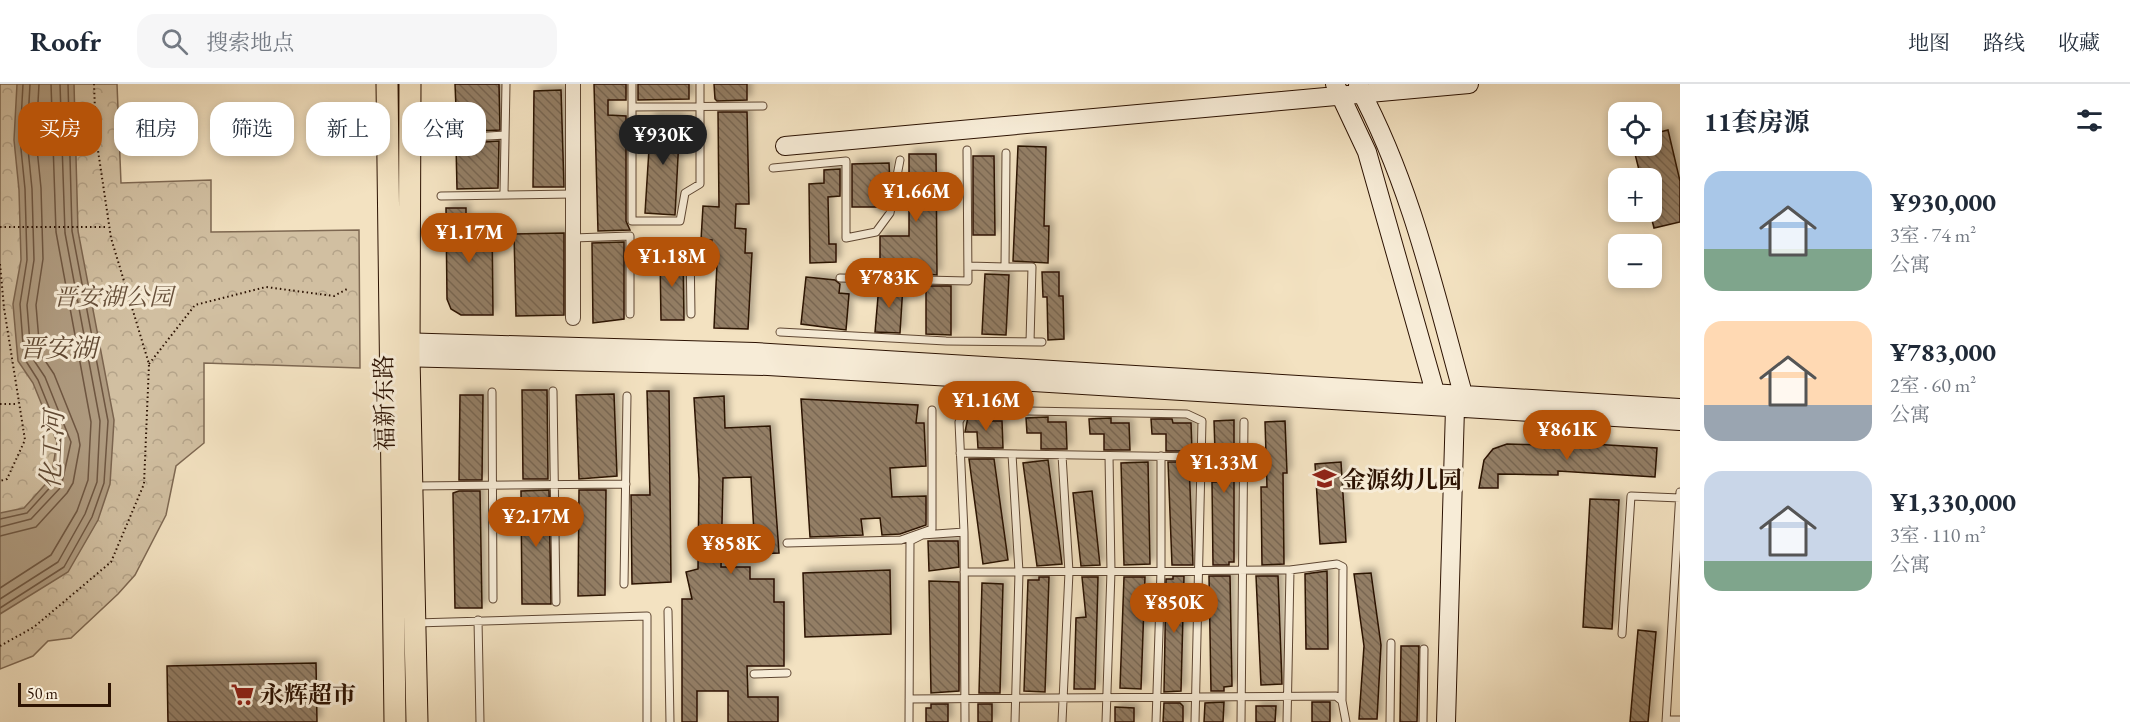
<!DOCTYPE html>
<html lang="zh">
<head>
<meta charset="utf-8">
<style>
  :root { --surface:#fff; --page:#f6f6f7; --text:#1f2937; --muted:#747a83; --line:#e0e1e3; --accent:#b45309 }
  body { margin:0; font-family:"EB Garamond","Noto Serif SC",serif; background:var(--page); color:var(--text); height:100vh; display:flex; flex-direction:column; font-size:22px; white-space:nowrap }
  * { box-sizing:border-box; margin:0 }
  p { font-size:20px; color:var(--muted) }
  .icon { flex:none; width:33px; height:33px; fill:none; stroke:currentColor; stroke-width:2; stroke-linecap:round; stroke-linejoin:round }
  .map { position:relative; flex:1; overflow:hidden }
  .side { display:flex; flex-direction:column; background:var(--surface); width:450px }
  .side>* { flex:none }
  .guide { position:absolute; left:18px; top:18px; width:570px; height:54px; display:flex; gap:12px }
  .tools { position:absolute; left:1608px; top:18px; display:grid; gap:12px }
  .tools a { display:grid; place-items:center; width:54px; height:54px; border-radius:12px; background:var(--surface); box-shadow:0 3px 9px #0003; font-size:30px }
  .scale { position:absolute; left:18px; bottom:15px; width:93px; box-sizing:border-box; padding-left:6px; border:3px solid #2c1202; border-top:0; font-size:16px; line-height:21px; white-space:nowrap; color:#2c1202; -webkit-text-stroke:4px #f7ecd7; paint-order:stroke }
  .price { position:absolute; translate:-50% -51px; padding:0 14px; border-radius:21px; background:var(--accent); color:#fff; font-size:20px; line-height:39px; filter:drop-shadow(0 2px 3px #0008) }
  .price::after { content:''; position:absolute; left:50%; top:36px; width:18px; height:14px; margin-left:-9px; background:inherit; clip-path:polygon(0 0,100% 0,50% 100%) }
  .price.on { background:#222; color:#fff }
  ul { padding:0; list-style:none }
  li { display:flex; align-items:center; gap:18px; height:150px; padding:0 24px }
  li span { display:grid; place-items:center; flex:none; width:168px; height:120px; border-radius:18px; color:#555 }
  li>.icon { margin-inline-start:auto }
  span .icon { width:72px; height:72px; fill:#fffc; stroke-width:1 }
  li b { font-size:26px }
  h2 { display:flex; justify-content:space-between; align-items:center; height:72px; padding:0 24px; font-size:26px }
  .tag { padding:0 21px; border-radius:18px; background:var(--surface); box-shadow:0 3px 9px #0003; font-size:21px; line-height:54px }
  .tag.on { background:var(--accent); color:#fff }
  header { display:flex; align-items:center; gap:36px; box-sizing:border-box; height:84px; padding:0 30px; background:var(--surface); border-bottom:2px solid var(--line) }
  header strong { font-size:28px }
  nav { display:flex; gap:33px; margin-inline-start:auto; font-size:21px }
  .search { width:420px; height:54px; background:var(--page); display:flex; align-items:center; gap:15px; box-sizing:border-box; padding:0 21px; border-radius:18px; color:var(--muted); font-size:22px }
  main { display:flex; flex:1; min-height:0 }
  .map>svg:first-child { display:block }
</style>
</head>
<body>
<header>
<strong>Roofr</strong>
<div class="search"><svg class="icon" aria-label="search" viewBox="0 0 24 24"><circle cx="10" cy="10" r="6"/><path d="M15 15l6 6"/></svg>搜索地点</div>
<nav><a>地图</a><a>路线</a><a>收藏</a></nav>
</header>
<main>
<div class="map">
<svg width="1680" height="638" viewBox="0 0 1680 638">
  <defs>
    <pattern id="park-crowns" width="20" height="18" patternUnits="userSpaceOnUse" patternTransform="scale(1.5)"><rect width="20" height="18" fill="#d1bfa1"/><path d="M2 6a3 3 0 1 1 6 0M12 15a3 3 0 1 1 6 0" fill="none" stroke="#b4a389"/></pattern>
    <pattern id="building-back-hatch" width="6" height="6" patternUnits="userSpaceOnUse" patternTransform="scale(1.5)"><rect width="6" height="6" fill="#937e65"/><path d="M-1 5l2 2M0 0l6 6M5-1l2 2" fill="none" stroke="#786651"/></pattern>
    <filter id="shadow"><feDropShadow dx="4.5" dy="-4.5" stdDeviation="3" flood-color="#0004"/></filter>
  </defs>
  <rect width="100%" height="100%" fill="#f3e2c1"/>
  <filter id="stains"><feTurbulence type="fractalNoise" baseFrequency=".00333" numOctaves="4"/><feColorMatrix values="0 0 0 0 .2 0 0 0 0 .09 0 0 0 0 .02 0 0 0 .5 -.17"/></filter>
  <radialGradient id="worn" r=".72"><stop offset=".6" stop-color="#630" stop-opacity="0"/><stop offset="1" stop-color="#630" stop-opacity=".3"/></radialGradient>
  <path fill="url(#park-crowns)" stroke="#7e6852" stroke-width="1.5" d="M0,0H117L121,99L211,96V148L359,146L360,284L204,279V359L176,382L166,431L135,491L118,510L71,554L48,557L33,572L0,585Z"/>
  <path fill="#af9b80" stroke="#7b644e" stroke-width="1.5" d="M17,0H74L78,147L114,336L110,400L98,436L68,488L0,530V429L24,424L51,394L57,358L33,299L18,277L13,220L21,176L19,106L14,56Z"/>
  <g fill="none" stroke-linecap="round" stroke-linejoin="round">
    <path stroke="#6e5641" stroke-width="1.5" d="M0,435L27,429L55,398L63,358L38,296L24,274L20,220L27,176L25,105L20,55L23,0
      M0,443L31,435L61,403L71,358L45,293L31,272L27,221L34,176L32,105L27,55L30,0
      M0,452L36,443L67,409L73,399L80,361L78,350L54,290L40,269L36,221L43,175L41,104L36,55L39,0
      M0,504L51,471L77,427L88,396L91,338L56,148L51,0
      M0,515L58,478L85,430L97,398L100,337L65,149L60,0
      M0,524L64,483L92,433L104,399L108,337L72,147L68,0"/>
  </g>
  <path fill="url(#building-back-hatch)" stroke="#2c1202" stroke-width="1.5" filter="url(#shadow)" d="M455,0H499L500,46L457,48Z
    M594,0H626V16H608V31L626,32V137L630,146L598,147Z
    M638,0H689V15L638,16Z
    M714,0H747V16L717,17L715,15Z
    M561,6L564,103H533L534,7Z
    M718,28H747L749,120H736L735,144L746,145L745,169H752L748,245L714,244L717,179H710L712,156H701L703,122L719,123Z
    M651,33L680,34L675,131L645,129Z
    M1668,46L1680,97V138L1654,144L1650,128L1652,94H1641L1633,62H1652V50Z
    M499,57L498,104L457,105L456,60Z
    M1018,62L1046,63L1044,142H1049L1048,179L1013,177Z
    M909,70H936L937,191L926,190V185H905L904,190L880,189V152H909Z
    M973,72H994L995,151H973Z
    M889,79L890,101H876L877,123H852V80Z
    M840,85V112L828,113L829,160H836V178L810,179L809,100L824,99V86Z
    M446,124H466V135H492L493,231H461L451,225L447,215Z
    M564,149V231L516,232L514,150Z
    M624,158V235L593,239L592,159Z
    M660,171H683L684,236H661Z
    M1042,188H1059V212H1063L1064,255L1048,256L1047,213H1043Z
    M985,190L1009,191L1006,251L982,250Z
    M806,193L835,196L840,200L839,209L849,210L846,246L801,240Z
    M879,201H903L900,249L875,248Z
    M926,202H951V251L926,250Z
    M522,306H547L548,395H523Z
    M647,307H669L671,498L632,500L631,411H650Z
    M614,310L617,392L579,395L576,311Z
    M460,311H483L482,396H459Z
    M724,312L725,344L770,342L779,469L755,470L751,393L723,394L721,483H750V495H774V518H784V582H747L748,613H778V638H728V607H697V638H682V515H692L686,488L698,485L699,395L694,314Z
    M801,315L918,321L916,339H924L926,382L890,384L892,413L926,412V441L900,450L882,451L880,434L861,435L863,451L810,453Z
    M984,332V337H1002L1003,364H978L977,348H965L968,333Z
    M1048,333V338H1066L1067,365H1041V349H1027L1026,334Z
    M1111,334V339H1129L1130,366H1104V350H1090L1089,335Z
    M1151,335H1172L1173,339H1191L1192,367H1166V350H1152Z
    M1234,336V478H1229V481H1213L1212,398H1216L1214,337Z
    M1285,337L1287,389H1283L1284,480L1262,481L1261,403H1267L1265,338Z
    M1575,359L1657,364L1655,393L1558,387V391L1498,390V404H1479L1484,376L1493,365L1507,360L1575,362Z
    M969,375H994L1008,476L983,480Z
    M1048,376L1062,480L1037,482L1023,379Z
    M1148,378L1150,480L1124,481L1121,379Z
    M1168,378H1189L1193,481H1172Z
    M1341,378L1346,458L1320,460L1315,380Z
    M549,406L551,520H522L521,407Z
    M579,406H606L605,511L578,512Z
    M459,407H480L482,524H455L453,409Z
    M1092,407L1100,481L1081,482L1073,409Z
    M1590,415L1619,416L1612,545L1583,543Z
    M928,457H958L959,483L929,487Z
    M890,486L891,550L805,553L803,489Z
    M1327,487L1328,565H1306L1305,490Z
    M1371,489L1381,561L1377,635H1359L1364,562L1354,490Z
    M1173,492H1184L1181,607L1164,608L1166,495H1173Z
    M1209,492H1230L1232,602L1224,603V607H1211Z
    M1256,492H1278L1282,600L1261,601Z
    M1039,493H1049L1045,608L1024,607L1028,496H1039Z
    M1082,493H1098L1095,605H1074L1076,534L1086,533Z
    M1124,493H1145L1141,605L1120,604Z
    M929,497L959,498V607L931,609Z
    M982,499L1003,500L1000,609H979Z
    M1638,546L1656,548L1648,638H1630Z
    M1401,562H1419L1417,638H1400Z
    M316,579L317,638H168L167,582Z
    M1224,618L1223,638H1204L1205,619Z
    M1312,618H1330V638H1312Z
    M1164,619H1180L1183,622V638H1163Z
    M931,620H948V638H926V624H931Z
    M978,620H992V638H978Z
    M1256,622H1276L1275,638H1256Z
    M1115,623L1134,624V638H1115Z"/>
  <g fill="none" stroke-linecap="round" stroke-linejoin="round">
    <defs>
      <path id="lane" d="M632,0V137H680L685,109L700,100V0
        M632,23L763,22
        M440,55L505,51
        M1006,69L1005,183H1032L1030,258
        M773,84L846,77V154L876,148L890,129L900,76
        M504,109L506,0
        M441,112L573,110
        M573,154L630,152V230
        M630,180H651V161H690L691,230
        M968,182L1005,183
        M840,194L968,197L967,66
        M780,248L946,257L1042,258
        M553,307L556,518
        M492,308L493,515
        M960,369L1201,373
        M1012,370L1019,488L1015,638
        M1062,371L1069,488L1062,638
        M414,402L626,400
        M787,459L901,456L932,445V326
        M964,488L1290,486L1337,480L1343,483L1342,617
        M624,500L627,312
        M668,527L670,638
        M478,536L480,638
        M416,539L647,532V638
        M1622,550L1631,412L1680,414
        M754,590L787,589
        M909,615L1336,612L1342,617L1346,638
        M1666,636H1680
        M909,638L910,457L922,451L964,448
        M965,638L964,448L959,338L964,328L973,326L1187,330L1202,337L1195,638
        M1106,638L1111,487L1109,372
        M1156,638L1161,487V372
        M1241,638L1244,338
        M1287,638L1290,486
        M1390,638L1391,559
        M1423,638L1424,565
        M1666,638L1680,408"/>
      <path id="street" d="M573,234V0"/>
      <path id="secondary" d="M1335,0L1367,68L1435,308L1442,314
        M1358,2C1410,98 1434,205 1463,310L1455,324L1446,638
        M785,62L1469,0
        M397,258L755,268L1680,324
        M396,273L768,282L1680,337"/>
      <path id="primary" d="M387,0L395,638
        M410,0L409,273L417,638"/>
    </defs>
    <use href="#lane" stroke="#5e4632" stroke-width="9"/>
    <use href="#street" stroke="#5e4632" stroke-width="16"/>
    <use href="#secondary" stroke="#2c1202" stroke-width="20"/>
    <use href="#primary" stroke="#2c1202" stroke-width="23"/>
    <path stroke="#2c1202" stroke-width="2" stroke-dasharray="1.5 3" stroke-linecap="butt" d="M0,143H108
      M0,180L4,224L25,356L7,395L0,397
      M149,280L195,221L266,203L334,212L349,204
      M0,320H18
      M0,562L34,543L111,478L144,400L149,280L111,154L96,53L94,0"/>
    <use href="#lane" stroke="#f7ecd7" stroke-width="7"/>
    <use href="#street" stroke="#f7ecd7" stroke-width="14"/>
    <use href="#secondary" stroke="#f7ecd7" stroke-width="18"/>
    <use href="#primary" stroke="#f3e2c1" stroke-width="21"/>
  </g>
  <defs>
    <symbol id="school-bare" viewBox="-9 -9 18 18"><path d="M0-5L7-2L0 1L-7-2ZM-4 1L0 2.5L4 1V4Q0 6-4 4Z" fill="#8f2418" stroke="#f7ecd7" stroke-width="2.5" paint-order="stroke"/></symbol>
    <symbol id="supermarket-bare" viewBox="-9 -9 18 18"><path d="M-6-5.5h2.5l.6 2H6L4.5 2H-2.5L-4.4-4H-6ZM-1.5 3.2a1.3 1.3 0 1 0 .1 0ZM3 3.2a1.3 1.3 0 1 0 .1 0Z" fill="#8f2418" stroke="#f7ecd7" stroke-width="2.5" paint-order="stroke"/></symbol>
  </defs>
  <g fill-rule="evenodd">
    <use href="#school-bare" x="1308" y="378" width="33" height="33"/>
    <use href="#supermarket-bare" x="226" y="594" width="33" height="33"/>
  </g>
  <g text-anchor="middle" dominant-baseline="central" stroke-width="6" stroke-linejoin="round" paint-order="stroke">
    <g font-size="24" font-style="italic" fill="#664f3a" stroke="#f7ecd7">
      <text x="113" y="212">晋安湖公园</text>
    </g>
    <g font-size="24" fill="#2c1202" stroke="#f7ecd7">
      <text transform="translate(384 319) rotate(-91)">福新东路</text>
    </g>
    <g font-size="24" font-weight="bold" fill="#2c1202" stroke="#f7ecd7" text-anchor="start">
      <text x="1342" y="395">金源幼儿园</text>
      <text x="260" y="610">永辉超市</text>
    </g>
    <g font-size="26" font-style="italic" fill="#604934" stroke="#f7ecd7">
      <text x="58" y="264">晋安湖</text>
      <text transform="translate(52 366) rotate(-87)">化工河</text>
    </g>
  </g>
  <rect width="100%" height="100%" filter="url(#stains)"/>
  <rect width="100%" height="100%" fill="url(#worn)"/>
</svg>
<div class="tools">
<a><svg class="icon" aria-label="locate" viewBox="0 0 24 24"><circle cx="12" cy="12" r="6"/><path d="M12 2v4M12 18v4M2 12h4M18 12h4"/></svg></a>
<a>+</a>
<a>−</a>
</div>
<div class="scale">50 m</div>
<b class="price on" style="left:663px;top:82px">¥930K</b>
<b class="price" style="left:916px;top:139px">¥1.66M</b>
<b class="price" style="left:469px;top:180px">¥1.17M</b>
<b class="price" style="left:672px;top:204px">¥1.18M</b>
<b class="price" style="left:889px;top:225px">¥783K</b>
<b class="price" style="left:986px;top:348px">¥1.16M</b>
<b class="price" style="left:1567px;top:377px">¥861K</b>
<b class="price" style="left:1224px;top:410px">¥1.33M</b>
<b class="price" style="left:536px;top:464px">¥2.17M</b>
<b class="price" style="left:731px;top:491px">¥858K</b>
<b class="price" style="left:1174px;top:550px">¥850K</b>
<div class="guide">
<a class="tag on">买房</a>
<a class="tag">租房</a>
<a class="tag">筛选</a>
<a class="tag">新上</a>
<a class="tag">公寓</a>
</div>
</div>
<section class="side">
<h2>11套房源<svg class="icon" aria-label="filters" viewBox="0 0 24 24"><path d="M4 7h16M4 17h16"/><circle cx="9" cy="7" r="2"/><circle cx="15" cy="17" r="2"/></svg></h2>
<ul>
<li><span style="background:linear-gradient(#a9c7e8 65%,#7fa58c 0)"><svg class="icon" aria-label="home" viewBox="0 0 24 24"><path d="M3 11l9-7 9 7M6 9v11h12V9"/></svg></span><div><b>¥930,000</b><p>3室 · 74 m²</p><p>公寓</p></div></li>
<li><span style="background:linear-gradient(#ffd9b3 70%,#9aa5b1 0)"><svg class="icon" aria-label="home" viewBox="0 0 24 24"><path d="M3 11l9-7 9 7M6 9v11h12V9"/></svg></span><div><b>¥783,000</b><p>2室 · 60 m²</p><p>公寓</p></div></li>
<li><span style="background:linear-gradient(#c9d6e8 75%,#7fa58c 0)"><svg class="icon" aria-label="home" viewBox="0 0 24 24"><path d="M3 11l9-7 9 7M6 9v11h12V9"/></svg></span><div><b>¥1,330,000</b><p>3室 · 110 m²</p><p>公寓</p></div></li>
</ul>
</section>
</main>
</body>
</html>
